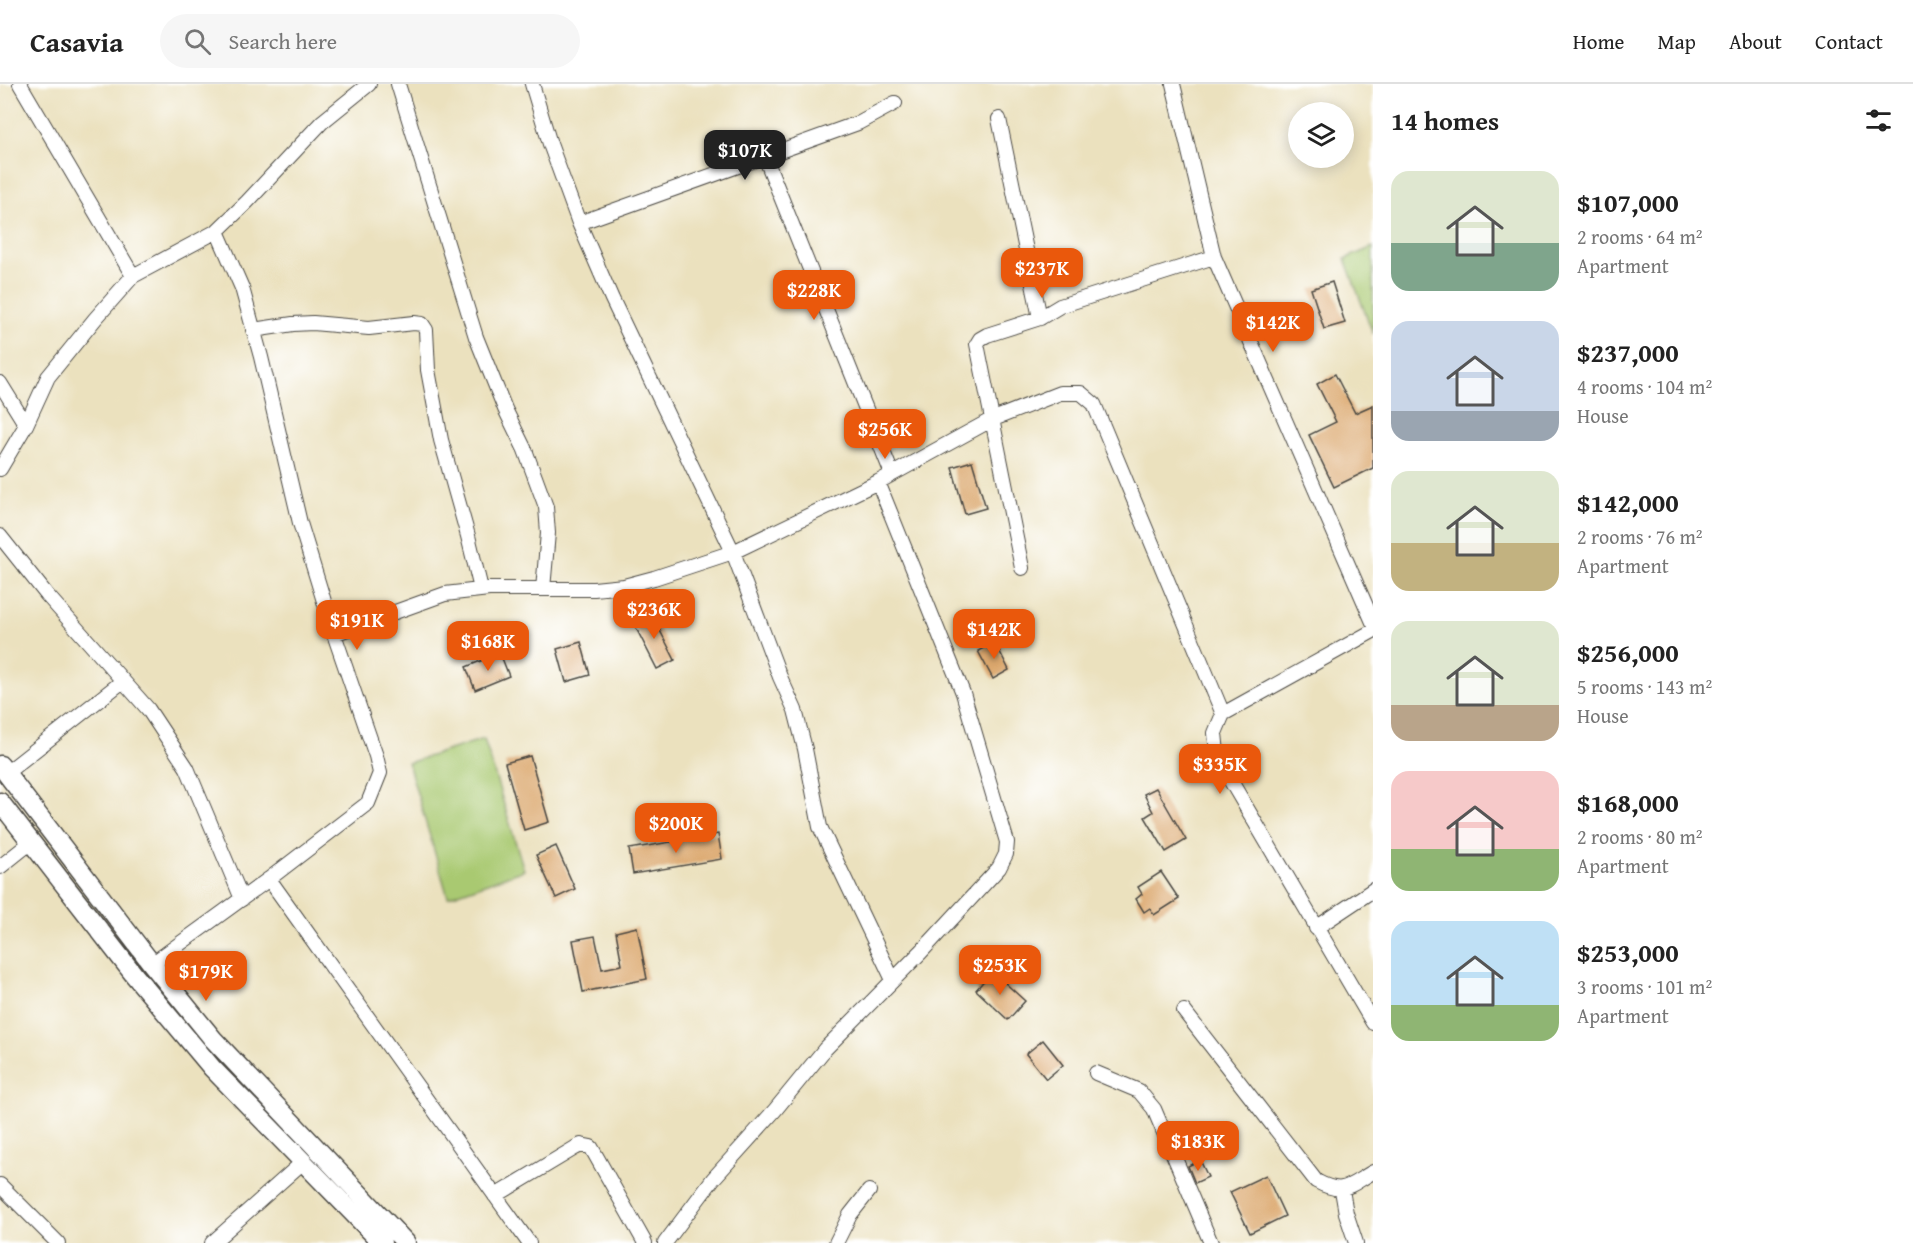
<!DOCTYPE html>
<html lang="en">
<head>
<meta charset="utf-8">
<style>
  :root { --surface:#fff; --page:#f6f6f6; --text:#222; --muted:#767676; --line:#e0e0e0; --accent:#ea580c }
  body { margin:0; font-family:"Gentium Book Plus",serif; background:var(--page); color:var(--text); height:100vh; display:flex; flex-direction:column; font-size:22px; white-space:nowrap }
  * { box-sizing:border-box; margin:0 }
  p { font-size:20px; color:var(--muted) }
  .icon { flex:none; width:33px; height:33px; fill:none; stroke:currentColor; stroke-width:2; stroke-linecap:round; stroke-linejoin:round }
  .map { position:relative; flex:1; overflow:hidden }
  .drawer { display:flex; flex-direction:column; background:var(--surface); width:540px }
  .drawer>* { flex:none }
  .controls { position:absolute; left:1288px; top:18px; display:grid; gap:12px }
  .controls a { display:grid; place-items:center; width:66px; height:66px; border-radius:50%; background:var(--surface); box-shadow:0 3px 15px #0003; font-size:30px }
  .price { position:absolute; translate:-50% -51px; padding:0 14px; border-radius:12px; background:var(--accent); color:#fff; font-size:20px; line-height:39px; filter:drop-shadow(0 2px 3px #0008) }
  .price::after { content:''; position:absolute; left:50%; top:36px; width:18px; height:14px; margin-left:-9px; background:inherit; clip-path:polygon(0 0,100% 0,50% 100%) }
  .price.current { background:#222; color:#fff }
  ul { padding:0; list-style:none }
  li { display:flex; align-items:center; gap:18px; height:150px; padding:0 18px }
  li span { display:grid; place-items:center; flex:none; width:168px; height:120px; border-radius:18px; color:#555 }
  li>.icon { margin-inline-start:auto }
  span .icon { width:72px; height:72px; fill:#fffc; stroke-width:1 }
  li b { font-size:26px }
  h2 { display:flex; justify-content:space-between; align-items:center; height:72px; padding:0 18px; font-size:26px }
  header { display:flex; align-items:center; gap:36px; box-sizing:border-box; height:84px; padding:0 30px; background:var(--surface); border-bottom:2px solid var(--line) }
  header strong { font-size:28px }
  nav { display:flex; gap:33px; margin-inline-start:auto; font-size:21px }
  .search { width:420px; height:54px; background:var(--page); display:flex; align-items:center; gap:15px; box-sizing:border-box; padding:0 21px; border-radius:33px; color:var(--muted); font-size:22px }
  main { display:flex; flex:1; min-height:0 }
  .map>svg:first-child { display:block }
</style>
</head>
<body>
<header>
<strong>Casavia</strong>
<div class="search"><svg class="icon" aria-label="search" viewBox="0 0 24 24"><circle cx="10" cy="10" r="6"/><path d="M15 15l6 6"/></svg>Search here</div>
<nav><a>Home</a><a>Map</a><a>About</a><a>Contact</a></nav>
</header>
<main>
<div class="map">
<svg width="1373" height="1159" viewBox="0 0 1373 1159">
  <rect width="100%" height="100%" fill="#fff"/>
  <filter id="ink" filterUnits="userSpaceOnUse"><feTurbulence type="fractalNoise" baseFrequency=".0167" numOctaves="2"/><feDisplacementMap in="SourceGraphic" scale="12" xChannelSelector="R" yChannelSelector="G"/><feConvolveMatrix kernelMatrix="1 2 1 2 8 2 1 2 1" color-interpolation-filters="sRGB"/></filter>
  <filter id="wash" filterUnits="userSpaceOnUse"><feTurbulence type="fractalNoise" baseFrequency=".008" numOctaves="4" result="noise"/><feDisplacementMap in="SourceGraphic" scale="24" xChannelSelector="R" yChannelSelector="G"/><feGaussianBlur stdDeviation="1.35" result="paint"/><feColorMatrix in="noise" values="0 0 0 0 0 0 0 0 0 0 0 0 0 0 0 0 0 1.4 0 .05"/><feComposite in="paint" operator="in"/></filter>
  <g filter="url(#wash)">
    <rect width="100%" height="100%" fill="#ebe1be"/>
    <path fill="#a9c971" stroke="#6a7a4e" stroke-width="1.5" d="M1373,163V250L1345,175Z
      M484,655L524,786L448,813L408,679Z"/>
    <g id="blocks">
      <path fill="#dba76d" d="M1332,198L1345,239L1324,245L1311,205Z
        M1335,290L1355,329L1373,321V384L1334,403L1309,351L1336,338L1317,300Z
        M972,377L986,424L965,430L952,383Z
        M650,527L675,576L657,585L632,536Z
        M581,558L590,591L566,598L557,565Z
        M995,558L1009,586L993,595L978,567Z
        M500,569L509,592L475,606L466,583Z
        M530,672L549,738L524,746L505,679Z
        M1156,704L1186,756L1166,768L1145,733L1153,728L1144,710Z
        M718,750L722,775L633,790L629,765Z
        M556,762L575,805L556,814L536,771Z
        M1161,788L1179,815L1154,831L1150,824L1144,828L1136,815L1142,810L1138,803Z
        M637,843L647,895L583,908L573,856L595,852L602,885L622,881L616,848Z
        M992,887L1025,917L1008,936L976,906Z
        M1043,956L1063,981L1046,995L1026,970Z
        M1200,1076L1208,1093L1195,1099L1188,1082Z
        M1266,1091L1285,1132L1250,1149L1230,1108Z"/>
    </g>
  </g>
  <g filter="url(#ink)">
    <use href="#blocks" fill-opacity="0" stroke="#484641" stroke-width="1.5"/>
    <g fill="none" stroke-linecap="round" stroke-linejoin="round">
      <defs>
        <path id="street" d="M20,0L133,192
          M398,0L476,253L505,325L525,366L546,423L548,449L543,505
          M532,0L550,60L579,139L612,215L733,468L780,593L795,626L805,665L820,743L893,896
          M1173,0L1214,173L1373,538
          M999,35L1040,234
          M765,73L892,390
          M579,139L858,39L895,19
          M253,246L293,240L313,239L369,244L414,239L422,240L426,246L428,286L441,356L468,452L481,505
          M0,299L26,341
          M0,385L26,341L48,293L95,235L133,192L217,147L247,118L322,38L369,0
          M0,452L47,511L148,625L187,684L242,815
          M1022,484L977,260L980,255L987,251L1040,234L1060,222L1214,173
          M1373,547L1223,630L1215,649L1217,669L1232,699L1373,939
          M334,550L445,510L489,505H594L624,502L654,494L733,468L878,398L991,336L1060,309H1081L1094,320L1223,630
          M6,689L123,597
          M0,783L30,759
          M269,795L529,1159
          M1316,844L1373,806
          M152,880L269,795L368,719L380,689L376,672L334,550L300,439L261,273L242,204L217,147
          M1184,927L1316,1097C1344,1112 1348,1102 1373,1088
          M1096,989L1139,1007L1154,1025L1211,1159
          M0,1101L58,1159
          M1342,1106L1346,1129L1356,1159
          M495,1112L575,1064L581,1061L591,1063L645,1159
          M212,1159L303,1078
          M665,1159L713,1095L775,1026L825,965L921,868L999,784L1006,770L1007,758L963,609L878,398
          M836,1159L850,1131L869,1107"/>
        <path id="secondary" d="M0,681L152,880L213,955L406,1159
          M0,718L135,892L212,984L382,1159"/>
      </defs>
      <use href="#street" stroke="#484641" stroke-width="16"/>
      <use href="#secondary" stroke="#484641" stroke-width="21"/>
      <use href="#street" stroke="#fff" stroke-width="14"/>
      <use href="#secondary" stroke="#fff" stroke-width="18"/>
    </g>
  </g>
</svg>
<div class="controls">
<a><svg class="icon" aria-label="layers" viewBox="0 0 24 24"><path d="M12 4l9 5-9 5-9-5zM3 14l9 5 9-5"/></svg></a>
</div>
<b class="price current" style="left:745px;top:97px">$107K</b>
<b class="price" style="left:1042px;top:215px">$237K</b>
<b class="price" style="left:814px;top:237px">$228K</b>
<b class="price" style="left:1273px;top:269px">$142K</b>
<b class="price" style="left:885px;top:376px">$256K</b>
<b class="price" style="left:654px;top:556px">$236K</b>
<b class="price" style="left:357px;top:567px">$191K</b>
<b class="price" style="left:994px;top:576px">$142K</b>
<b class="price" style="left:488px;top:588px">$168K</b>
<b class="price" style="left:1220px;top:711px">$335K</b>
<b class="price" style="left:676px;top:770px">$200K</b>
<b class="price" style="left:1000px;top:912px">$253K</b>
<b class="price" style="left:206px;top:918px">$179K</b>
<b class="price" style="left:1198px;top:1088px">$183K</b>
</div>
<section class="drawer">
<h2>14 homes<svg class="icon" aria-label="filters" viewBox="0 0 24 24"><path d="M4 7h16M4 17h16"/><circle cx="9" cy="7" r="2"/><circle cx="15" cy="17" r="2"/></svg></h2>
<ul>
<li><span style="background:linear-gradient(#dfe7d0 60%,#7fa58c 0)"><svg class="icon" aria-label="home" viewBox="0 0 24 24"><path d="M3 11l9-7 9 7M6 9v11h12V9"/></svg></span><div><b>$107,000</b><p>2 rooms · 64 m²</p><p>Apartment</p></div></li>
<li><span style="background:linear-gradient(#c9d6e8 75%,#9aa5b1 0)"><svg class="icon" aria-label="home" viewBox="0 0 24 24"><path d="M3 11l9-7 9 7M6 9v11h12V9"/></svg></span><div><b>$237,000</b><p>4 rooms · 104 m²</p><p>House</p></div></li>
<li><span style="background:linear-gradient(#dfe7d0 60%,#c2b280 0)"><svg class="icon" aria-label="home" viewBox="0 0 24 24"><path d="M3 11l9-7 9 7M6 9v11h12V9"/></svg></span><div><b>$142,000</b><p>2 rooms · 76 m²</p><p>Apartment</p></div></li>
<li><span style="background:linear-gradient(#dfe7d0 70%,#b9a48a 0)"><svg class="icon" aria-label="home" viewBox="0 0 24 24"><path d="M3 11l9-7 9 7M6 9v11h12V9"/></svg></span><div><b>$256,000</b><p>5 rooms · 143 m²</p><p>House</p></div></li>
<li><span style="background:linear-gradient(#f6c9c9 65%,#8fb573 0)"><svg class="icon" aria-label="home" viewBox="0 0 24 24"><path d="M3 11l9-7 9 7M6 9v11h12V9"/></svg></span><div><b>$168,000</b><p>2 rooms · 80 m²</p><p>Apartment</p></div></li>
<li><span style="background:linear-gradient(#bfe0f5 70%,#8fb573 0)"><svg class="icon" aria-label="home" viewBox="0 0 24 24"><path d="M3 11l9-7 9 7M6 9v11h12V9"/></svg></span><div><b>$253,000</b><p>3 rooms · 101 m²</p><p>Apartment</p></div></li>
</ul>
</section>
</main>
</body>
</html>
